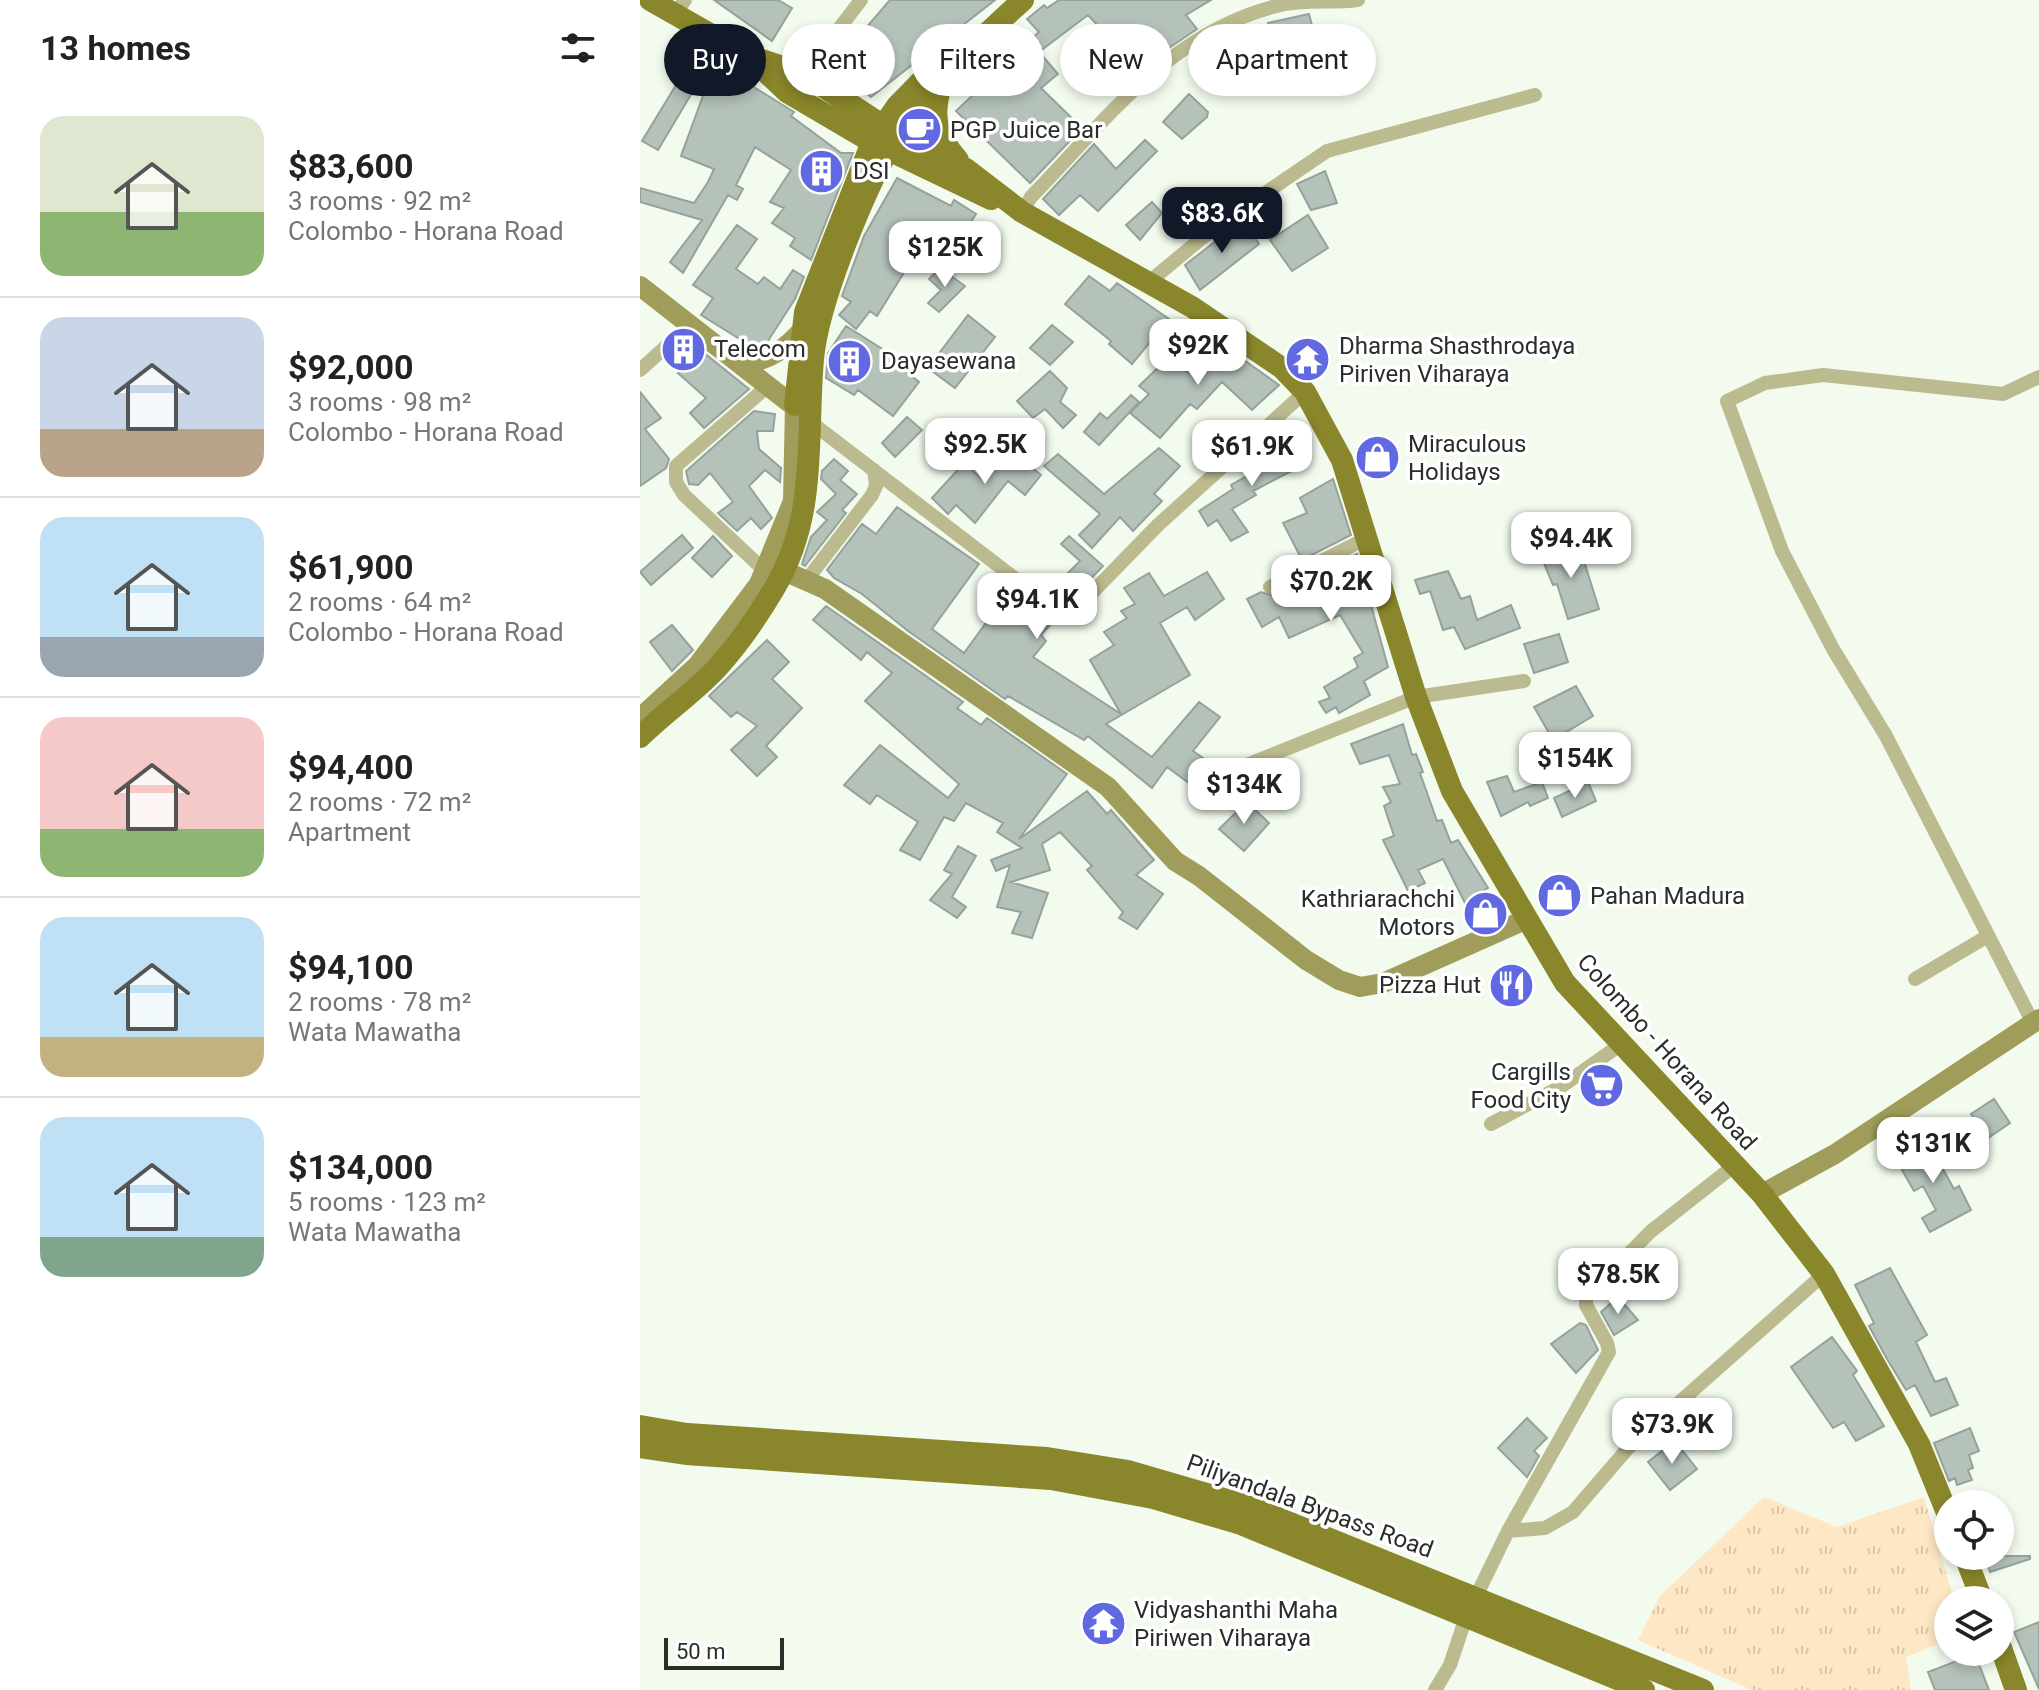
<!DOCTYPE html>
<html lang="en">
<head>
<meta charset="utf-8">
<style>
  :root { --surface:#fff; --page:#f6f6f6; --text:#222; --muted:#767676; --line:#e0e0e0; --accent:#111827 }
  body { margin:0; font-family:Roboto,sans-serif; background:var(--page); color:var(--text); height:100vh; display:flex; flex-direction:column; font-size:30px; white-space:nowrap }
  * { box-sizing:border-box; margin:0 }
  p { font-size:26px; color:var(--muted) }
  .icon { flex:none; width:44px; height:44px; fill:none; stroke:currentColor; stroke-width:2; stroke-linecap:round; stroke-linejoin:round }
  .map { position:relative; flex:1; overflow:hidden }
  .drawer { display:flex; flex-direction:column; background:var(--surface); width:640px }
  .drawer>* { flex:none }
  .top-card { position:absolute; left:24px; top:24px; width:760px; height:72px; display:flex; gap:16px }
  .tools { position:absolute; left:1294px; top:1490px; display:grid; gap:16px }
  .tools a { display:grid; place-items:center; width:80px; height:80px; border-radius:50%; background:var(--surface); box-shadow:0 4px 12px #0003; font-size:40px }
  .scale { position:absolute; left:24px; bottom:20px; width:120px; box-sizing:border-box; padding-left:8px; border:4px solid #2a2d29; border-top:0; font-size:22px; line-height:28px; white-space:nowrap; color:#2a2d29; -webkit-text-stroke:6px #fff; paint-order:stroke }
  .price { position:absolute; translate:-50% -68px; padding:0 18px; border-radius:16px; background:#fff; color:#222; font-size:26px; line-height:52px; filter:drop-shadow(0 2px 4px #0008) }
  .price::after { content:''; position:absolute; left:50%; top:48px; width:24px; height:18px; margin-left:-12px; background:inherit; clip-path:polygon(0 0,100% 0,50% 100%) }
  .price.selected { background:var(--accent); color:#fff }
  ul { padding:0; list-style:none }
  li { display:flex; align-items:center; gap:24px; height:200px; padding:0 40px }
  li+li { border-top:2px solid var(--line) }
  li span { display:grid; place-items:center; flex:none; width:224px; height:160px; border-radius:24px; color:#555 }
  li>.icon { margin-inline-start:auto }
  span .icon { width:96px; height:96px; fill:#fffc; stroke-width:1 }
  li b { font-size:34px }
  h2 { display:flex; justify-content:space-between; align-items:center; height:96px; padding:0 40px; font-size:34px }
  .chip { padding:0 28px; border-radius:36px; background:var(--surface); box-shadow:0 4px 12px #0003; font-size:28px; line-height:72px }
  .chip.selected { background:var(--accent); color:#fff }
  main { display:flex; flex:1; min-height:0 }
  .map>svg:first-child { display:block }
</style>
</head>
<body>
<main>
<section class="drawer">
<h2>13 homes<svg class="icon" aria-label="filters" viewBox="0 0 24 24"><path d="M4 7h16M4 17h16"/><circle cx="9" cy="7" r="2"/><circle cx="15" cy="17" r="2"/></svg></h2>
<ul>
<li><span style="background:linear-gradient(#dfe7d0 60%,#8fb573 0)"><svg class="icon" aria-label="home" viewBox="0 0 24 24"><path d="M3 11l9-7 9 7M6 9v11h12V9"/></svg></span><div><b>$83,600</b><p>3 rooms · 92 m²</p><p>Colombo - Horana Road</p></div></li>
<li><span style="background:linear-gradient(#c9d6e8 70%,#b9a48a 0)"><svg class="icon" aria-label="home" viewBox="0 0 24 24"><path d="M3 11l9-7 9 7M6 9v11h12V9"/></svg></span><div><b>$92,000</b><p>3 rooms · 98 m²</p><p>Colombo - Horana Road</p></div></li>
<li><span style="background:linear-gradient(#bfe0f5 75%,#9aa5b1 0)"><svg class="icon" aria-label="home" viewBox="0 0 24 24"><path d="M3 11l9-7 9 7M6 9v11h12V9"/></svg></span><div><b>$61,900</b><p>2 rooms · 64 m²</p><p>Colombo - Horana Road</p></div></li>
<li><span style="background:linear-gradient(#f6c9c9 70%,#8fb573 0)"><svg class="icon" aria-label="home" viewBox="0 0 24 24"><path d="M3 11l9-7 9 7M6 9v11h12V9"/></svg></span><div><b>$94,400</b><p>2 rooms · 72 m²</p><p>Apartment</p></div></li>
<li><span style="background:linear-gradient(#bfe0f5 75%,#c2b280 0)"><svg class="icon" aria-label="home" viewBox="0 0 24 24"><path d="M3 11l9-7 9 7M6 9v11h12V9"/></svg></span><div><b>$94,100</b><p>2 rooms · 78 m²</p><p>Wata Mawatha</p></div></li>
<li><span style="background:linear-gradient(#bfe0f5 75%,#7fa58c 0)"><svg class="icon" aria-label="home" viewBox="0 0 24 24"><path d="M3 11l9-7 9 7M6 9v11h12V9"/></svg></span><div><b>$134,000</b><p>5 rooms · 123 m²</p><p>Wata Mawatha</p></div></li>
</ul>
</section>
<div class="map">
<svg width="1399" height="1690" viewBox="0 0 1399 1690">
  <defs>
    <pattern id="grass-tufts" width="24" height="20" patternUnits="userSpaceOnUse" patternTransform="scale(2)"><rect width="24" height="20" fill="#fde7c4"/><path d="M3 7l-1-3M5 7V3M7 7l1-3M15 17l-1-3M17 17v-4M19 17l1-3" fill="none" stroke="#d9c6a8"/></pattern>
  </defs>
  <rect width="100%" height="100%" fill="#f2fbee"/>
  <path fill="url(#grass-tufts)" d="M1124,1497L1197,1527L1284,1497L1314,1600H1308V1640L1266,1657L1271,1690H1112L998,1640L1020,1596Z"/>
  <path fill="#b4c2ba" stroke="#94a29b" stroke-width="2" d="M74,0H138L152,8L132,41Z
    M250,0H355L231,97L192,67Z
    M419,0H571L546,15L557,29L529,48L524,43L497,65L494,63L465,90L453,76L482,52L448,15L399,52L418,74L401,88L442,128L390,183L316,111L335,93L332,90L399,32L387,19L404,5L407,8Z
    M669,14L674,33L635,44L628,23Z
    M50,62L65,71L18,150L2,141Z
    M75,63L154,112L151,116L201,153H213L171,260L150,246L155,238L132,223L144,208L130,202L151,170L115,147L96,185L103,189L97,200L88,195L43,273L30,262L62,220L0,202V188L54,203L68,182L74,169L41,156Z
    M549,94L568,112L567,117L542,139L523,122Z
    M505,140L517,151L458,211L440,195L419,215L403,199L454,144L476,169Z
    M685,171L697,203L671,210L657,184Z
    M257,178L311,206L314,200L336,214L317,244L291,229L237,316L230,311L216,329L199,315L211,302L202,296L224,236Z
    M512,202L522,213L500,240L486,225Z
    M668,215L688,248L652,271L630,240Z
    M603,220L619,244L560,290L545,265Z
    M97,225L117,239L96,269L118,284L124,277L140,289L153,270L164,277L155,299L126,344L114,348L61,315L73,298L53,285Z
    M300,268L325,286L299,312L288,303L301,290L289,279Z
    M449,276L470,291L477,283L529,319L492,364L469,344L471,341L425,304Z
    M328,315L355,337L315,388L288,368Z
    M412,325L433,342L410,365L390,348Z
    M206,326L244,350L242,353L279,382L253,416L218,390L214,395L186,378L188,353Z
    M48,340L109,389L64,428L50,413L66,398L38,373L41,369L28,358Z
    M577,341L639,385L612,410L582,382L557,409L550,404L520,438L490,413L509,394L499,386L529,357L547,372Z
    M410,371L427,388L420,402L436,415L423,428L405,409L393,418L377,401Z
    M0,392L21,418L5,429L29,459L26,468L0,486Z
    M491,395L499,402L459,445L444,432L460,413L467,419Z
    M114,411L135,414L133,431H117L119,449L141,468L140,482L125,470L109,486L132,518L121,529L111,518L97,531L78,513L93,502L70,473L58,485L49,484L46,471Z
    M267,417L282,430L255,457L242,443Z
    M581,438L590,446L567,467L557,458Z
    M654,439L667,463L613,491L616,495L592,509L608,532L591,541L577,520L568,526L559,511L593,489L591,485L607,476L605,471Z
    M519,448L540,466L514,494L522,501L493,531L480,517L452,548L439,535L460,514L404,466L418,454L464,494Z
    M368,449L401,475L385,495L368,481L335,523L316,505L308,514L292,498L324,463L342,479Z
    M194,459L208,471L200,480L217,494L202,510L206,513L165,566L162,564L171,537L187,520L177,512L196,494L181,479L182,471Z
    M693,479L711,535L662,560L643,523L667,513L660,498Z
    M257,507L339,564L292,629L324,653L348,620L340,615L351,600L357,605L371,588L394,606L391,610L410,625L401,635L406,641L393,657L481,714L450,660L474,645L464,632L487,618L481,611L495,604L484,588L509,573L524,596L567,572L584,599L555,620L547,607L520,623L550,675L466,724L512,757L559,702L580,717L553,751L566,760L549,783L527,767L512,788L448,736L444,740L368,696L365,699L268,631L222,594L194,578L187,570L222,524L236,534Z
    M42,535L53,548L11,585L0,572Z
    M73,536L92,556L72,577L52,558Z
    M429,536L463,566L439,591L436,589L426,599L411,590L440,561L421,544Z
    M938,542L959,609L928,619L917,584L913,585L901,556Z
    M717,554L748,667L724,681L730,695L699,713L696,707L686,713L679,702L690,698L684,687L718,667L714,658L723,653L700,615L649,638L639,617L622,627L607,599L621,592L634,596Z
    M808,571L821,599L830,596L837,620L871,605L880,628L825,649L814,627L803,630L790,591L780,594L775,580Z
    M186,606L323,702L317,708L341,725L347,718L427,774L379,839L447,791L467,814L471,810L514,860L496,875L523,894L497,929L479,918L483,912L447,870L452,866L420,832L402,844L410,870L371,882L408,893L392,938L372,933L381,912L357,907L370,865L356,871L351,860L382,848L357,832L363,823L326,803L314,821L304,817L280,860L260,850L278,822L237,795L230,804L204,785L240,745L308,798L319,784L225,701L252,673L227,652L221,660L173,620Z
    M32,625L53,650L32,671L10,642Z
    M919,634L928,662L894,673L884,644Z
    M127,640L149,662L132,679L162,708L126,746L137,757L117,776L91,750L117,726L97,712L91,717L69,696Z
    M936,686L953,716L913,740L894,707Z
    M763,724L772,755L776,754L783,772L780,773L797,821L802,820L811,843L818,840L848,888L825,903L803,859L778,870L785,883L768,891L743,840L754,836L744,806L751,802L743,787L760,784L749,755L720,764L711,744Z
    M867,776L874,792L902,782L908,798L890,806L888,802L861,816L847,782Z
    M948,782L956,801L922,817L914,798Z
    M607,802L629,823L604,851L579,829Z
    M318,846L336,856L312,897L326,907L317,918L290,900L312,874L304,870Z
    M1354,1099L1370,1123L1348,1138L1331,1114Z
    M1285,1137L1314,1189L1319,1186L1331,1210L1290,1232L1282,1218L1296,1210L1283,1186L1274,1191L1262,1170L1267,1167L1259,1152Z
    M1250,1268L1287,1335L1276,1342L1295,1382L1306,1378L1318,1405L1291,1416L1275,1385L1266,1390L1247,1359L1229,1326L1234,1323L1215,1285Z
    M978,1297L998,1320L974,1335L961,1312Z
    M940,1323L946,1325L958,1350L936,1373L911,1344Z
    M1192,1337L1217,1371L1213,1375L1244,1426L1216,1441L1204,1422L1193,1428L1151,1367Z
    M887,1418L907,1438L894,1451L899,1456L887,1477L858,1448Z
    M1330,1428L1339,1451L1329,1455L1333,1468L1328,1470L1332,1480L1317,1485L1315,1478L1309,1481L1294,1443Z
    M1035,1441L1057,1469L1030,1490L1008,1462Z
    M1345,1556H1390V1559L1350,1572Z
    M1399,1622V1689L1374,1632Z
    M1335,1654L1349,1690H1295L1288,1672Z"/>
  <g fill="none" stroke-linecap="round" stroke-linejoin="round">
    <path stroke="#bcbb8f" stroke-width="14" d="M35,14L45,0
      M164,74L221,0
      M382,212L391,197C467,119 533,28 645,4C668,0 694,3 718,0
      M509,282L574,228L687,151L895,95
      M0,370L50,325
      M172,423L407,603L425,609L439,606L518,525L665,392
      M125,571L44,495L36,482V466L129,385
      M166,581L232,495L236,486L234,470
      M630,587L729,537
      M589,772L776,697L884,681
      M1275,979L1348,936
      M1393,1023L1246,736L1193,649L1142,551L1087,401L1125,383L1183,375L1363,394L1399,377
      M851,1124L922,1086L980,1045
      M868,1531L969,1352L967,1343L946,1305V1298L1010,1232L1095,1165
      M795,1690L810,1665L826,1617L868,1531L905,1528L933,1512L989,1447L1184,1274"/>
    <path stroke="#9f9d59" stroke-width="20" d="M0,286L164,414
      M103,365C130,359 145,350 163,329
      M142,570L185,589L468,787L535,861L559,876L666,960L699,980L720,987L743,983L887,919
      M0,718L57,666L119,584L153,501L155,405
      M1122,1194L1195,1154L1399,1019"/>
    <path stroke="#8a862b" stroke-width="22" d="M10,0L107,55L164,74L242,125L326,169L382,212L552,307L642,368L665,392L702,460L776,697L812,791L925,983L1122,1194L1184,1274L1279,1444L1308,1515
      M113,60L147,92L232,142L351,199
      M301,86C291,117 297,136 318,160
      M155,405L165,312L232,142L257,106L303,59
      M0,737C24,713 54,693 77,668C98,645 118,616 134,589C178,515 166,440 173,359C178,303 227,180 259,133C293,83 339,40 383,0
      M0,1426L47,1434L407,1458L488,1471L608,1506L1063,1690
      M0,1447L46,1454L411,1479L513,1498L601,1524L1004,1690
      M1325,1556L1342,1600
      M1360,1645L1376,1690"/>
  </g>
  <defs>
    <symbol id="cafe-disc" viewBox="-11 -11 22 22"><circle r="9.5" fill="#6069e1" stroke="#fff"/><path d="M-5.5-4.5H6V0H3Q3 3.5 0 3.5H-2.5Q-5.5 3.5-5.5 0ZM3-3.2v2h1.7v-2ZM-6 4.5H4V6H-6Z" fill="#fff"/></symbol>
    <symbol id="building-disc" viewBox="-11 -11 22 22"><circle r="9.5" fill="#6069e1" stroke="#fff"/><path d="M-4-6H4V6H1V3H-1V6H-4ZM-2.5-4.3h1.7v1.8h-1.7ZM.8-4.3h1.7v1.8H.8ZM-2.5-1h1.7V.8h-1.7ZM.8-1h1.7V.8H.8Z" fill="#fff"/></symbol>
    <symbol id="temple-disc" viewBox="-11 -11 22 22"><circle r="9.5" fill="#6069e1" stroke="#fff"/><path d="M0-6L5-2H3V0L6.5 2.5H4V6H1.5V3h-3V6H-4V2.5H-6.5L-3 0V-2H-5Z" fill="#fff"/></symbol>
    <symbol id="shop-disc" viewBox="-11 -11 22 22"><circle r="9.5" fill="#6069e1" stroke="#fff"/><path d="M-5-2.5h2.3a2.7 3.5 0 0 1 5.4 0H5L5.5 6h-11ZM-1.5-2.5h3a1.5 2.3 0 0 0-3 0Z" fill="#fff"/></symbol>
    <symbol id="restaurant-disc" viewBox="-11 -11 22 22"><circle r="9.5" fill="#6069e1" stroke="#fff"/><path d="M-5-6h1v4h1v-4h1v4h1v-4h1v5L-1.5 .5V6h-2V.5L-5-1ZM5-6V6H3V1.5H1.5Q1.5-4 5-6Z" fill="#fff"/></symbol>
    <symbol id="supermarket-disc" viewBox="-11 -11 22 22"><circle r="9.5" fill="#6069e1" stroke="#fff"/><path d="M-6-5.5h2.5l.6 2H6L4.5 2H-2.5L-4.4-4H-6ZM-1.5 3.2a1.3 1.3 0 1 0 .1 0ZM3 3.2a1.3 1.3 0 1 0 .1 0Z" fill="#fff"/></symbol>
  </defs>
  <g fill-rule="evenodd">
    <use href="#cafe-disc" x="254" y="104" width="51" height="51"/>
    <use href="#building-disc" x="156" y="146" width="51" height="51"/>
    <use href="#building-disc" x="18" y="324" width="51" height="51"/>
    <use href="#temple-disc" x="642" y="334" width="51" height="51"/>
    <use href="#building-disc" x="184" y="336" width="51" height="51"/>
    <use href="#shop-disc" x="712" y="432" width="51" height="51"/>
    <use href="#shop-disc" x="894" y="870" width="51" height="51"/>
    <use href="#shop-disc" x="820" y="888" width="51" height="51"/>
    <use href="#restaurant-disc" x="846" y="960" width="51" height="51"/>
    <use href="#supermarket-disc" x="936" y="1060" width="51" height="51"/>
    <use href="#temple-disc" x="438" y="1598" width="51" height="51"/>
  </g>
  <g text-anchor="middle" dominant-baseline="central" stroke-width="7" stroke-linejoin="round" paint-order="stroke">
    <g font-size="24" fill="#2a2d29" stroke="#fff" text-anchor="start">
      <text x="310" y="130">PGP Juice Bar</text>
      <text x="213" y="171">DSI</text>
      <text x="699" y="346">Dharma Shasthrodaya<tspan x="699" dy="28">Piriven Viharaya</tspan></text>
      <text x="74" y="349">Telecom</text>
      <text x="241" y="361">Dayasewana</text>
      <text x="768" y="444">Miraculous<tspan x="768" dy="28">Holidays</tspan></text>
      <text x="950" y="896">Pahan Madura</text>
      <text x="815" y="899" text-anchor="end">Kathriarachchi<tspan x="815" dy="28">Motors</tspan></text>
      <text x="841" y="985" text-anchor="end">Pizza Hut</text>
      <text x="931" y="1072" text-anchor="end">Cargills<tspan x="931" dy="28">Food City</tspan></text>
      <text x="494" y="1610">Vidyashanthi Maha<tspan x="494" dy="28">Piriwen Viharaya</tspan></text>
    </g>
    <g font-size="24" fill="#2a2d29" stroke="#fff">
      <text transform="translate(1027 1052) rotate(48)">Colombo - Horana Road</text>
      <text transform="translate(670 1506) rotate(20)">Piliyandala Bypass Road</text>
    </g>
  </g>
</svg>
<div class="tools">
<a><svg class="icon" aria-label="locate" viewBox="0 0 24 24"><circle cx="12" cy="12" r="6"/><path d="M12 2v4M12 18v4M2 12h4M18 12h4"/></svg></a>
<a><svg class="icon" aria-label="layers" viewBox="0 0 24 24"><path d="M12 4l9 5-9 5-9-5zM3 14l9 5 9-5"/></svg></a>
</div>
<div class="scale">50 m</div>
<b class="price selected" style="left:582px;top:255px">$83.6K</b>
<b class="price" style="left:305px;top:289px">$125K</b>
<b class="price" style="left:558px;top:387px">$92K</b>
<b class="price" style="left:345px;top:486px">$92.5K</b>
<b class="price" style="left:612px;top:488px">$61.9K</b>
<b class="price" style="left:931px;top:580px">$94.4K</b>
<b class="price" style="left:691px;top:623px">$70.2K</b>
<b class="price" style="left:397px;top:641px">$94.1K</b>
<b class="price" style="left:935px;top:800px">$154K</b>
<b class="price" style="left:604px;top:826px">$134K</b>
<b class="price" style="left:1293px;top:1185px">$131K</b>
<b class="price" style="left:978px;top:1316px">$78.5K</b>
<b class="price" style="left:1032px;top:1466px">$73.9K</b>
<div class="top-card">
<a class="chip selected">Buy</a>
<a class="chip">Rent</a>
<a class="chip">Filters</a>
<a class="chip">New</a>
<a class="chip">Apartment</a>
</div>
</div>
</main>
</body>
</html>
